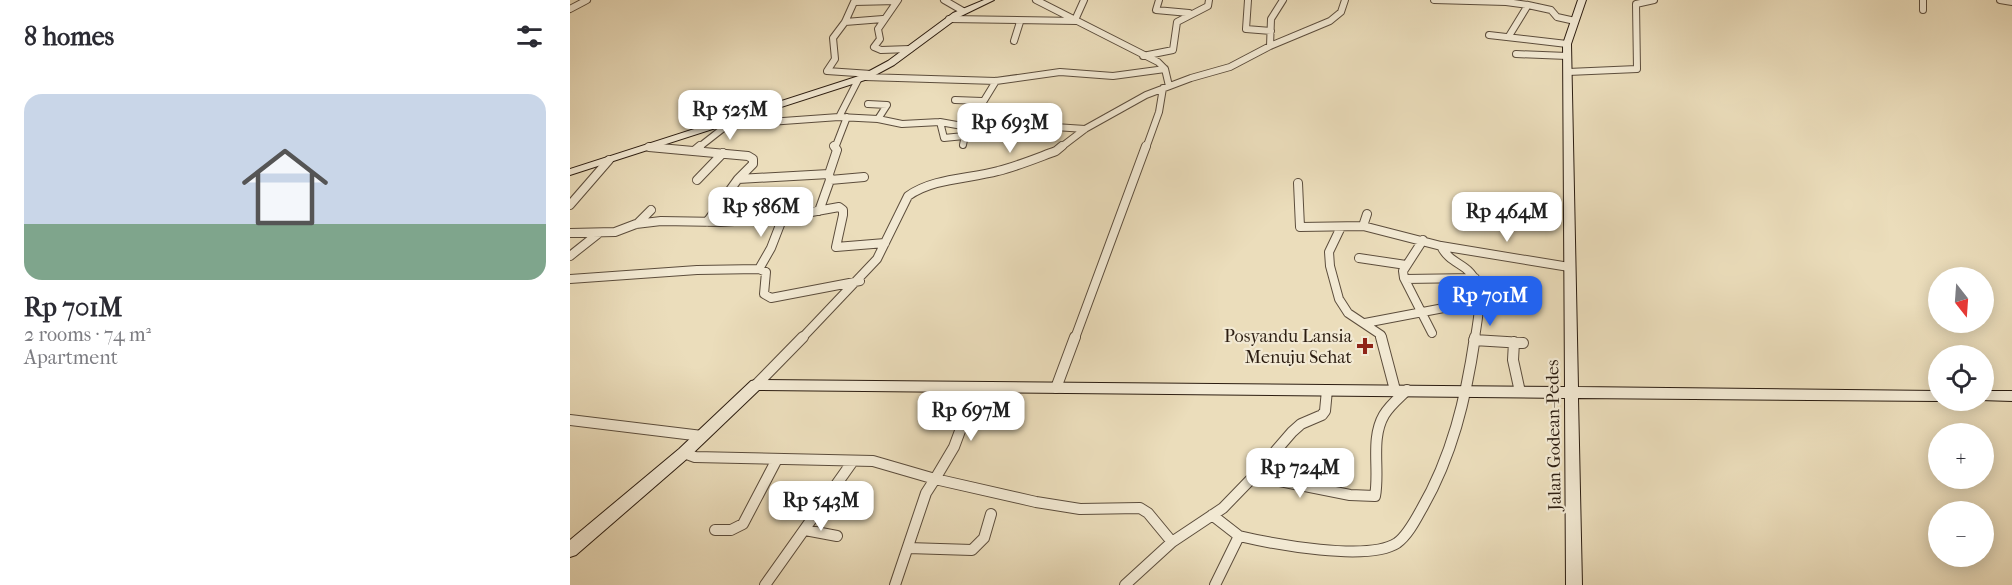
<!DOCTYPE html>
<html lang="en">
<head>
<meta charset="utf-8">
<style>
  :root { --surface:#fff; --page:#f2f2f3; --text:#2b2b33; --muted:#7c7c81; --line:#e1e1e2; --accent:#2563eb }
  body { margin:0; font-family:"IM FELL French Canon",serif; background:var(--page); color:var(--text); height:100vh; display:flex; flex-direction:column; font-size:22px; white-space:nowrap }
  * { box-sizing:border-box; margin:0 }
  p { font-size:20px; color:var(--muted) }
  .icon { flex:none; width:33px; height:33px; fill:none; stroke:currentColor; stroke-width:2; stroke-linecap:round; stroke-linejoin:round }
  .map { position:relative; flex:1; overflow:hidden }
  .drawer { display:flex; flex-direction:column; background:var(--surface); width:570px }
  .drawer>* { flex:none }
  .needle { width:39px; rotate:163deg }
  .buttons { position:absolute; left:1358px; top:267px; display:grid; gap:12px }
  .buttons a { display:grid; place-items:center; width:66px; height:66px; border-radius:50%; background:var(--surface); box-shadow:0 3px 15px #0003; font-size:30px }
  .price { position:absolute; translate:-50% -51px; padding:0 14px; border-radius:12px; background:#fff; color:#222; font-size:20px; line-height:39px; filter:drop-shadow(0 2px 3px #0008) }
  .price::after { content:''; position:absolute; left:50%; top:36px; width:18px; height:14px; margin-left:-9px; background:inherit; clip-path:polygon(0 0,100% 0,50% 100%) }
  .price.on { background:var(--accent); color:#fff }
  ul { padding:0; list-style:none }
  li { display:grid; align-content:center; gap:12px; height:318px; padding:0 24px }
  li+li { border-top:2px solid var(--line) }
  li span { display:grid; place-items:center; height:186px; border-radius:18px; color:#555 }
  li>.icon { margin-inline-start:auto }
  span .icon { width:108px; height:108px; fill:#fffc; stroke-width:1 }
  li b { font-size:26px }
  h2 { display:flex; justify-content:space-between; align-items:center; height:72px; padding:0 24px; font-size:26px }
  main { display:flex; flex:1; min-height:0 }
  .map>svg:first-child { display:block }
</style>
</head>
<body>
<main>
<section class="drawer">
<h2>8 homes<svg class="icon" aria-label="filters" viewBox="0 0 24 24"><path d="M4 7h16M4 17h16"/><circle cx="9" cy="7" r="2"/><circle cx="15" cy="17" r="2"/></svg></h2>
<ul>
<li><span style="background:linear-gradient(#c9d6e8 70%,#7fa58c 0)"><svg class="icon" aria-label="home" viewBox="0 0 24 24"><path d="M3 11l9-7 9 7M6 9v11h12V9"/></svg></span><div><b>Rp 701M</b><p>2 rooms · 74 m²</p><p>Apartment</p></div></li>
</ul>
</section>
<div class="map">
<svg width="1442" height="585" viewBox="0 0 1442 585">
  <rect width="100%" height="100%" fill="#ebddbb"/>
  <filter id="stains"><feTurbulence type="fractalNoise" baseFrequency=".00333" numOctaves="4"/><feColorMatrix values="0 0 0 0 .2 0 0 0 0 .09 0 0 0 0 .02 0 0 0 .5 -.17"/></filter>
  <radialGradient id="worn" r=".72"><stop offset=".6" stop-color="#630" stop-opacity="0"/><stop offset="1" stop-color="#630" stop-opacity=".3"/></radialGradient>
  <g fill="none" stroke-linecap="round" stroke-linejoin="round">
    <defs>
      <path id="street-far2" d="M328,0L308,29L310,39L304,47L311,50L340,49
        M374,0L393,11
        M466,0L588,62L595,69L599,86
        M589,0L586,10L619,13
        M678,0L676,29L701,31
        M864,0L936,2L958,5L981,10L987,17L1005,21
        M1353,0V10
        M1430,0L1442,2
        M0,9L17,0
        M379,19L507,21
        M505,20L514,0
        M275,22L313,19
        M919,35L997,44
        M939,36L958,5
        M444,41L450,22
        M700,46L701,19L713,0
        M946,54L997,56
        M573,56L603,50L607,22L638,6L639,0
        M998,72L1067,69L1066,4L1084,0
        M301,74L257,71L265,59L263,38L275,22L284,2L327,1
        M295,77L426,81L490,72L543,76L595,69
        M385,100L412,101
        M298,104L317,105L308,119
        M269,117L288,80
        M199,122L269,117L308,119L332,124L370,122L398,127
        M370,122L374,138L394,136
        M396,130L485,127L515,129
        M393,145L396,130L426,81
        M79,147L86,148
        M128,148L165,119
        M265,148L277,117
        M490,148L515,129L576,95L621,78L660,67L700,46L760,21L771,12L775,0
        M576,148L589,112L593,88"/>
      <path id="street-far1" d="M79,147L178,156L183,159V164L168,179
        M124,151L130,146
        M127,180L153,153
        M260,180L294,177
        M728,183L730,227L793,226L871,246C876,257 885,261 895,268C917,284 908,315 905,338
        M0,205L39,160
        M249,211L260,180L259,174
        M137,222L168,179L259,174L267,150L264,146
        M67,224L81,210
        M793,226L797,214
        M771,227L759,252L760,266L769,299L778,313L811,335L812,338
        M0,233L45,232L66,224L91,221L150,222L208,218L269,207L273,210V215L266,247L315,243
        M853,240L833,271L834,278L862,333
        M871,246L999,267
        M0,256L29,233
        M789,258L836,265
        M189,269L201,248L213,217
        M0,279L127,270L189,269L196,272L194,294L201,298L290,281
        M835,279L905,278
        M795,323L879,307
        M232,338L307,259L338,196C363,178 399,179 428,171C448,166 467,158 486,151L492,146
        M505,338L576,146"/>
      <path id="street" d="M811,337L825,390
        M904,340L953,343
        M944,342L943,360L950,392
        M186,385L233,337
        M406,388L384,447L365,479L466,502L510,509L570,508L578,513L602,542
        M486,388L505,337
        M0,420L132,436
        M114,453L125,457L303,461L365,479L356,493L325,585
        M684,476L722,432L731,424L752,415L755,411L757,390
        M642,515L669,536
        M145,530H161L173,524L206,461
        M235,530L267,536
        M338,548L402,550L414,538L421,514
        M195,585L283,461
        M555,585L602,542L653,508L684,476L780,495L805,496C810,470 800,439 814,415C820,405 829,398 837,390
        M645,585L669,536C703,544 798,562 827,543C837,536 845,521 851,510C882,457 896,398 905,337"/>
      <path id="secondary" d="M414,0H424L389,17L324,65L298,79L0,175V169L292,75L318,61L383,13Z
        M1008,0H1016L1001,44L1008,387L1368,391V400H1371L1368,401L1008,398L1012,585H996L995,398L189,390L119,457L6,555L0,557V540L109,449L181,381L186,380L995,387L993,44Z
        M1413,391H1442V401L1410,400H1413Z"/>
    </defs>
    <use href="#street-far2" stroke="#5c4d3c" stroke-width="8"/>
    <use href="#street-far1" stroke="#5c4d3c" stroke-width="10"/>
    <use href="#street" stroke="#5c4d3c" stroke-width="12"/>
    <use href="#secondary" stroke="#2c1d11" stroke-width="2"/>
    <use href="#street-far2" stroke="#f2e9d3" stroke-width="6"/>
    <use href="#street-far1" stroke="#f2e9d3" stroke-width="8"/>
    <use href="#street" stroke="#f2e9d3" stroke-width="10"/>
    <use href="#secondary" fill="#f2e9d3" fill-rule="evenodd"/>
  </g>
  <path fill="#8f2418" stroke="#f2e9d3" stroke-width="2" d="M792 337h6v6h6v6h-6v6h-6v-6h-6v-6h6z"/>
  <g text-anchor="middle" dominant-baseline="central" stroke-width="4.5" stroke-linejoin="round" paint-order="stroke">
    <g font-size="18" fill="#2c1d11" stroke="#f2e9d3" text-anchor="end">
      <text x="782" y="336">Posyandu Lansia<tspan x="782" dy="21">Menuju Sehat</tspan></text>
    </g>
    <g font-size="18" fill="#2c1d11" stroke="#f2e9d3">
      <text transform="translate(984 435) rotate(-91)">Jalan Godean-Pedes</text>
    </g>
  </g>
  <rect width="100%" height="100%" filter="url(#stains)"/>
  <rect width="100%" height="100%" fill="url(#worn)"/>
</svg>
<div class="buttons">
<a><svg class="needle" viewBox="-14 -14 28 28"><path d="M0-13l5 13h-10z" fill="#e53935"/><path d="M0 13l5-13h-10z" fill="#7c7c81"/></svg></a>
<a><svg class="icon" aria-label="locate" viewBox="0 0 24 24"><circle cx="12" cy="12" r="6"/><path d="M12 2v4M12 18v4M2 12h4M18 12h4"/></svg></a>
<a>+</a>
<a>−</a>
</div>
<b class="price" style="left:160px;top:141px">Rp 525M</b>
<b class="price" style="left:440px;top:154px">Rp 693M</b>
<b class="price" style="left:191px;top:238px">Rp 586M</b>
<b class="price" style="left:937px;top:243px">Rp 464M</b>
<b class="price on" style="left:920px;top:327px">Rp 701M</b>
<b class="price" style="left:401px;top:442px">Rp 697M</b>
<b class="price" style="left:730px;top:499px">Rp 724M</b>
<b class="price" style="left:251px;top:532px">Rp 543M</b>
</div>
</main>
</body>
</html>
